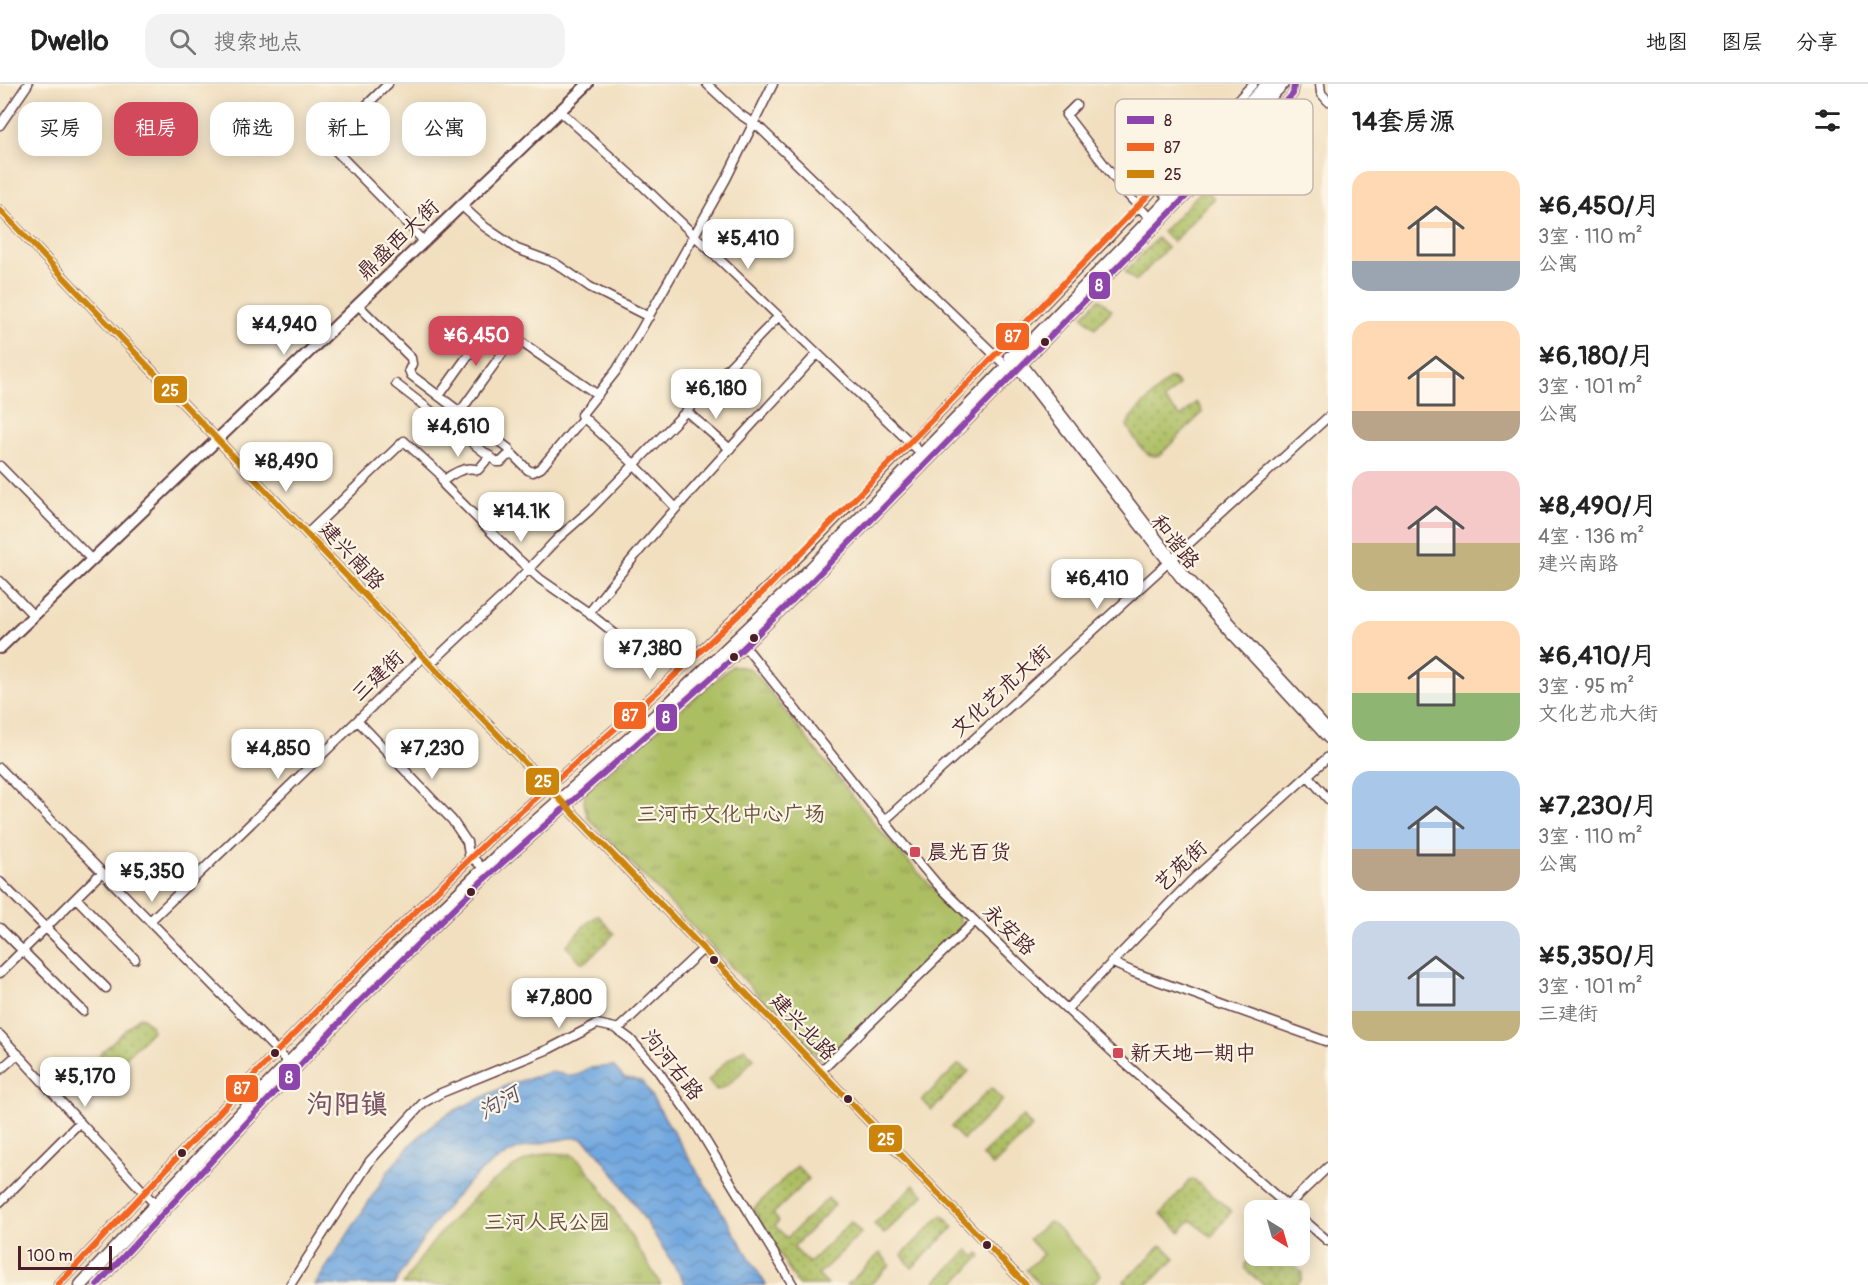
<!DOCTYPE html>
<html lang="zh">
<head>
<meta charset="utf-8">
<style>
  :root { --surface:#fff; --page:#f2f2f2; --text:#222; --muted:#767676; --line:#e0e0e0; --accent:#d1495b }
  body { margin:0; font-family:Pangolin,"LXGW WenKai TC",sans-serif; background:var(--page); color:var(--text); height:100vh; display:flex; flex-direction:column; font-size:22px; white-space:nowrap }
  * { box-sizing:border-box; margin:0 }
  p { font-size:20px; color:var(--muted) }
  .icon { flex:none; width:33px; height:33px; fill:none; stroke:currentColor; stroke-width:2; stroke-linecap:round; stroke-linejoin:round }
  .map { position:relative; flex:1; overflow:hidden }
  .drawer { display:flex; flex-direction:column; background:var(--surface); width:540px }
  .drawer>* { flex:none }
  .top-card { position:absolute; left:18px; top:18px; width:570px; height:54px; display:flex; gap:12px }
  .needle { width:39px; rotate:143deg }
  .tools { position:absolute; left:1244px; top:1116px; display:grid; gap:12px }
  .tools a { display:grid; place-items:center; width:66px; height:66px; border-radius:12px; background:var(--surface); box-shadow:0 3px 15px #0003; font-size:30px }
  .scale { position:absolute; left:18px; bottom:15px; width:94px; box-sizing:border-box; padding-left:6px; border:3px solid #4a1f2b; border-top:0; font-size:16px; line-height:21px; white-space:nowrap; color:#4a1f2b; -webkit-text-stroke:4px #fcf5e5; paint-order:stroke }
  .price { position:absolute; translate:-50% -51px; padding:0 14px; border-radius:12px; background:#fff; color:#222; font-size:20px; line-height:39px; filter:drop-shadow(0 2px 3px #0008) }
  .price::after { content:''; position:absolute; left:50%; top:36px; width:18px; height:14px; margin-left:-9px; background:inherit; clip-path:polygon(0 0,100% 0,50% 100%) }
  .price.on { background:var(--accent); color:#fff }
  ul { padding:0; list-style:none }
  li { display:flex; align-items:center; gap:18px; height:150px; padding:0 24px }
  li span { display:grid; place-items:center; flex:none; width:168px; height:120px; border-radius:18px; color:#555 }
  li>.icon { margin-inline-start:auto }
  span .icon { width:72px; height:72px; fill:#fffc; stroke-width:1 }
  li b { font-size:26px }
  h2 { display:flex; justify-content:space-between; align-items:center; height:72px; padding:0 24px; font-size:26px }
  .chip { padding:0 21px; border-radius:18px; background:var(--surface); box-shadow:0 3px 15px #0003; font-size:21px; line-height:54px }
  .chip.on { background:var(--accent); color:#fff }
  header { display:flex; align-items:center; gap:36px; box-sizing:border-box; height:84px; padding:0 30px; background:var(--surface); border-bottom:2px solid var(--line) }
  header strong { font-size:28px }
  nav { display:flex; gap:33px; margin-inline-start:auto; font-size:21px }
  .search { width:420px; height:54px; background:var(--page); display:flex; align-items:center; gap:15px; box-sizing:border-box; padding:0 21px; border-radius:18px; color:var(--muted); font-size:22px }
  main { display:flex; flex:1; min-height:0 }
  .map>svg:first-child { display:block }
</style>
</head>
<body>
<header>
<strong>Dwello</strong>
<div class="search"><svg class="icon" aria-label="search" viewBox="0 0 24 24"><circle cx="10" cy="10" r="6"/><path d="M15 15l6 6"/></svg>搜索地点</div>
<nav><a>地图</a><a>图层</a><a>分享</a></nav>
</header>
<main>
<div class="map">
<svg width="1328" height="1201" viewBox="0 0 1328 1201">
  <defs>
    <pattern id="grass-dots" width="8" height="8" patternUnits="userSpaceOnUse" patternTransform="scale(1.5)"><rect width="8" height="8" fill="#acbe62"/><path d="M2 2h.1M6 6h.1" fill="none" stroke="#8e9a51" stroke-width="1.8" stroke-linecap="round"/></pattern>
    <pattern id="park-tufts" width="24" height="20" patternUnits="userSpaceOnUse" patternTransform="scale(1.5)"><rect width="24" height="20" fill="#acbe62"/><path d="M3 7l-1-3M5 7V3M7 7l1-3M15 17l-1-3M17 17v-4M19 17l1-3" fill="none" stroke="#8e9a51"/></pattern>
    <pattern id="water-waves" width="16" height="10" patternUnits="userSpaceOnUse" patternTransform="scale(1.5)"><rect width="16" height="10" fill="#71a7df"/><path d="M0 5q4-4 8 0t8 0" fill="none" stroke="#5f87b5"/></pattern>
  </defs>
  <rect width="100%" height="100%" fill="#fcf5e5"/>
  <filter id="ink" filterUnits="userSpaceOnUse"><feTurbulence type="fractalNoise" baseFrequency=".0167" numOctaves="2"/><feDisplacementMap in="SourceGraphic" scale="12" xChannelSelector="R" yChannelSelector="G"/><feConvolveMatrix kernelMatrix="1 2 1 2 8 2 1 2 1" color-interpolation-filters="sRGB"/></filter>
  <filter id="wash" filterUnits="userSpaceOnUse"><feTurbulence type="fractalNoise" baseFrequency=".008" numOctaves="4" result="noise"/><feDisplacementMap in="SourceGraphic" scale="24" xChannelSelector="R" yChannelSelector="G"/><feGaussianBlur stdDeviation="1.35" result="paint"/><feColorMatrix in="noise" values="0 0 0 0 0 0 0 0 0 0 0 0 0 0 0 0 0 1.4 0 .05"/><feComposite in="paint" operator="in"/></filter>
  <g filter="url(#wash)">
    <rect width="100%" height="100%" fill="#f1dfbf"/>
    <path fill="url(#grass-dots)" stroke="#7b6e46" stroke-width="1.5" d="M1204,104L1214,114L1173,158L1162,148Z
      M1157,154L1167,164L1136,197L1125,188Z
      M1099,215L1112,226L1095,244L1083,232Z
      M1169,295H1173L1179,301L1164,316L1181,333L1196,318L1201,324L1202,329L1161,370C1145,379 1135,353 1127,342L1130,334Z
      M598,831L614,850L587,877L581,878L566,862L586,840Z
      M140,932L151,941L152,947L113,986L99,971Z
      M744,964L754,974C746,983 728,1006 716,1006L708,997L724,979Z
      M959,980L969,987L932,1026L922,1016Z
      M991,1004L1003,1016L963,1056L951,1043Z
      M1023,1032L1032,1043L993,1082L982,1071Z
      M797,1082L809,1095L773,1130L779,1137L775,1142L787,1154L828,1114L835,1121L793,1163L809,1179L851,1138L861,1149L818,1191L828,1201H798L753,1125Z
      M1193,1095L1228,1124L1231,1128L1211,1153L1191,1136L1180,1148L1161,1130L1190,1096Z
      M914,1101L924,1111L884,1150L874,1140Z
      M942,1131L954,1143L912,1184L902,1171Z
      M1161,1162H1163L1175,1174L1172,1178L1147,1201H1128L1124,1197Z
      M968,1166L975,1173L979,1169L981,1172L952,1201H932Z
      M880,1169L890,1181L870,1201H847Z
      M1254,1170V1172H1283L1302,1188V1195L1296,1201H1264L1245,1185V1180Z"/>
    <path fill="url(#park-tufts)" stroke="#7b6e46" stroke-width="1.5" d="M732,582L748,584L755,589L877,743L959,833L961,844L828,974H819L588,734L584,719L585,708Z
      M547,1069L571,1070L583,1080L598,1099L661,1201H403C431,1155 493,1081 547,1069Z"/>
    <path fill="#acbe62" stroke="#7b6e46" stroke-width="1.5" d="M99,975L110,986L91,1005L79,994Z
      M1049,1138L1055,1141L1101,1191L1091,1201H1040L1026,1186L1043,1170L1029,1155Z"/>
    <path fill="url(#water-waves)" stroke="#5e6385" stroke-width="1.5" d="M613,982L624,994L643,998L766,1201H686C664,1165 641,1129 617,1094C607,1082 598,1065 584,1056C576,1051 562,1056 553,1057C538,1059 523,1062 509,1069C459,1094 422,1155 394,1201H315L390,1085L411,1060L432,1041L449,1029L513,999L551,988L572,992L580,990L589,984Z"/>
  </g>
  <g filter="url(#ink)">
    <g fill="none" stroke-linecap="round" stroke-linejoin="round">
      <defs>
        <path id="minor" d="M388,0L328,59L425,158
          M707,0L738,29L760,44L1002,278
          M1320,0L1321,9L1328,17
          M1076,21L1066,31L1126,109L1145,129
          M560,27L645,104L917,365
          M0,41L28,0
          M462,122L485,143L517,165L555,179L590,203L649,233
          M0,126L430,580L1026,1201
          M358,221L411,274L412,280L409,286L411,291L509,365L511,370
          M1013,267L1185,490L1328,645
          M1008,272L1180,494L1328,655
          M396,300L497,378H501L507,372L513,371L528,386L533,388L541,384L584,333
          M439,312L492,238L598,311
          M686,327L730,365
          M460,328L514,253
          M0,382L92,476
          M443,397C453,389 466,381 478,386L490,372
          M676,424L634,380L581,331L616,287L642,244L726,95L773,0
          M307,450L404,357L440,390L444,401L516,473L540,495L589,529L634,565
          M0,497L34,532
          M589,529C659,438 739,355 817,270
          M743,560L894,749L937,800L1025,886L1118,973L1292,1126
          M430,580L504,511L558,454L590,426L778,233
          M358,637L452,736L467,758L469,771L478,779
          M0,684L284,974
          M1308,692L1328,715
          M884,737L1328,333
          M0,798L106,904
          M76,814L135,875
          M150,837L423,573
          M0,844L83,927
          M1111,878L1133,888L1328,958
          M0,889L102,788
          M1067,925L1191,797L1328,673
          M617,946L703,865
          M0,951L151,1116
          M0,986L18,970
          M821,987L975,837
          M0,1118L80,1038
          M1287,1122L1328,1083
          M1299,1132L1328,1157
          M58,1201L258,987L370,872L494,751L658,607L803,469L1122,140L1253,0
          M97,1201L351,926L482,797L731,576L812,497L1202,96L1222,76L1246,60L1293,10L1294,0
          M290,1201L370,1077L423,1019L441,1009L549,965L597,940L615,944L630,955L656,984L695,1039L793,1201"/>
        <path id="major" d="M0,564L588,0"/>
        <path id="highway" d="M1165,108L1268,0
          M81,1201L266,1003L382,883L506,764L669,620L811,485L1282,0"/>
      </defs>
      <use href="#minor" stroke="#633c41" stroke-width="11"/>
      <use href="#major" stroke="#633c41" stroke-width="14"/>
      <use href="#highway" stroke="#633c41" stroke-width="15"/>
      <use href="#minor" stroke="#fff" stroke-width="8"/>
      <use href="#major" stroke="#fff" stroke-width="10"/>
      <use href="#highway" stroke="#fff" stroke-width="12"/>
      <defs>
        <path id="bus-1" d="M97,1201L351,926L482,797L731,576L812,497L1202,96L1222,76L1246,60L1293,10L1294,0"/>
        <path id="bus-2" d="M58,1201L258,987L370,872L494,751L658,607L767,504L966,301L1199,58"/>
        <path id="bus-3" d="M0,126L430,580L1026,1201"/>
      </defs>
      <use href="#bus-1" stroke="#fcf5e5" stroke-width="10"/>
      <use href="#bus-2" stroke="#fcf5e5" stroke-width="10"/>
      <use href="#bus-3" stroke="#fcf5e5" stroke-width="10"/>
      <use href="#bus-1" stroke="#8e44ad" stroke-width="6"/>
      <use href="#bus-2" stroke="#f26522" stroke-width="6"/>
      <use href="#bus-3" stroke="#cc840b" stroke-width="6"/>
    </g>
  </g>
  <g fill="#4a1f2b" stroke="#fcf5e5" stroke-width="2">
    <circle cx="1045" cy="258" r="5"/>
    <circle cx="754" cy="554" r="5"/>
    <circle cx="734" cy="573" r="5"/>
    <circle cx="471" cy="808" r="5"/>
    <circle cx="714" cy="876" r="5"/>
    <circle cx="275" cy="969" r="5"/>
    <circle cx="848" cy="1015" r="5"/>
    <circle cx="182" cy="1069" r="5"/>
    <circle cx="987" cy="1161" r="5"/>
  </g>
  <g fill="#d1495b" stroke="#fcf5e5" stroke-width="2">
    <rect x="909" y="762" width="12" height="12" rx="3"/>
    <rect x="1112" y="963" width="12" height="12" rx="3"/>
  </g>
  <g text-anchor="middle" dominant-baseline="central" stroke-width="4.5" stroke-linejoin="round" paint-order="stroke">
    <g font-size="21" fill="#4a1f2b" stroke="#fcf5e5">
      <text transform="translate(398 156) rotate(-44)">鼎盛西大街</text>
      <text transform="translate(1175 458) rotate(51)">和谐路</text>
      <text transform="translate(352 472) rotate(47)">建兴南路</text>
      <text transform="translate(378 592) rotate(-44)">三建街</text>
      <text transform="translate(1001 607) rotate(-42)">文化艺术大街</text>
      <text transform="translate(1181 782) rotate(-43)">艺苑街</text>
      <text transform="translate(1009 846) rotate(44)">永安路</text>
      <text transform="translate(803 943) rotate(46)">建兴北路</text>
      <text transform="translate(672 981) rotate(51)">泃河右路</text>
    </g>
    <g font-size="21" fill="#674f3c" stroke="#fcf5e5">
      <text x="731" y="730">三河市文化中心广场</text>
      <text x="547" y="1138">三河人民公园</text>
    </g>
    <g font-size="21" fill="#4a1f2b" stroke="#fcf5e5" text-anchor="start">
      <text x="927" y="768">晨光百货</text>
      <text x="1130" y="969">新天地一期中</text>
    </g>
    <g font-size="22" font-style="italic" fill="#584f6a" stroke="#fcf5e5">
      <text transform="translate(499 1019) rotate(-30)">泃河</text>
    </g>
    <g font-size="27" font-weight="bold" fill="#795266" stroke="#fcf5e5">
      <text x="347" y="1020">泃阳镇</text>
    </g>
  </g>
  <rect x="1115" y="15" width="198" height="96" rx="9" fill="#fcf5e5" stroke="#c7b5ad" stroke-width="1.5"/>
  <rect x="1127" y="32" width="27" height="8" fill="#8e44ad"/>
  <rect x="1127" y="59" width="27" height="8" fill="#f26522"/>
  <rect x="1127" y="86" width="27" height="8" fill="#cc840b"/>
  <g font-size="16" fill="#4a1f2b">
    <text x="1164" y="42">8</text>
    <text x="1164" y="69">87</text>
    <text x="1164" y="96">25</text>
  </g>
  <g stroke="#fcf5e5" stroke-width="2">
    <rect x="1088" y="187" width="23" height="29" rx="6" fill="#8e44ad"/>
    <rect x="995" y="238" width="35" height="29" rx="6" fill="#f26522"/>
    <rect x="153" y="291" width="35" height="29" rx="6" fill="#cc840b"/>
    <rect x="613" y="617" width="34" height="29" rx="6" fill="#f26522"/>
    <rect x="655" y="619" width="23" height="29" rx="6" fill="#8e44ad"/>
    <rect x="525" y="683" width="35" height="29" rx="6" fill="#cc840b"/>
    <rect x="278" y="979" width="23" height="28" rx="6" fill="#8e44ad"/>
    <rect x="225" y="990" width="34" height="29" rx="6" fill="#f26522"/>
    <rect x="868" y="1040" width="35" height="29" rx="6" fill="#cc840b"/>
  </g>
  <g font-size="16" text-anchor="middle" font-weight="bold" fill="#fff">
    <text x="1099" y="207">8</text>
    <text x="1013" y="258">87</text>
    <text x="170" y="312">25</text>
    <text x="630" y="637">87</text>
    <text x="666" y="639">8</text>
    <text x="543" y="703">25</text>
    <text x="289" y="999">8</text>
    <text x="242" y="1010">87</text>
    <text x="886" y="1061">25</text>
  </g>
</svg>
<div class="tools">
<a><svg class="needle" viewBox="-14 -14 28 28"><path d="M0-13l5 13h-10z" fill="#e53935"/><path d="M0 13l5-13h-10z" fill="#767676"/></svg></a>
</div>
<div class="scale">100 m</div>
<b class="price" style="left:748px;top:186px">¥5,410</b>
<b class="price" style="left:284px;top:272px">¥4,940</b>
<b class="price on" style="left:476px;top:283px">¥6,450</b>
<b class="price" style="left:716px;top:336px">¥6,180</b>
<b class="price" style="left:458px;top:374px">¥4,610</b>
<b class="price" style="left:286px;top:409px">¥8,490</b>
<b class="price" style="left:521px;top:459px">¥14.1K</b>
<b class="price" style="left:1097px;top:526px">¥6,410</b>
<b class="price" style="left:650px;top:596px">¥7,380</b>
<b class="price" style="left:278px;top:696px">¥4,850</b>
<b class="price" style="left:432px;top:696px">¥7,230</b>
<b class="price" style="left:152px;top:819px">¥5,350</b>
<b class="price" style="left:559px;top:945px">¥7,800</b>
<b class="price" style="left:85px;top:1024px">¥5,170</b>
<div class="top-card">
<a class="chip">买房</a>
<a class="chip on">租房</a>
<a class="chip">筛选</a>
<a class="chip">新上</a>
<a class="chip">公寓</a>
</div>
</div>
<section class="drawer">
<h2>14套房源<svg class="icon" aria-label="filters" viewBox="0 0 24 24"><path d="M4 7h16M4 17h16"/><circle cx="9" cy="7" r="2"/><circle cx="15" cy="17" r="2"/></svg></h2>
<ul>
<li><span style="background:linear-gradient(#ffd9b3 75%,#9aa5b1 0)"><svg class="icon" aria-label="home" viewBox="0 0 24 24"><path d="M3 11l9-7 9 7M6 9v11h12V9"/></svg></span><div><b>¥6,450/月</b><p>3室 · 110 m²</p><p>公寓</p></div></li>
<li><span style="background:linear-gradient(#ffd9b3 75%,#b9a48a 0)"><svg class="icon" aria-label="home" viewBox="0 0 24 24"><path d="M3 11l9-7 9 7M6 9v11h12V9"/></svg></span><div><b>¥6,180/月</b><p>3室 · 101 m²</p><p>公寓</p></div></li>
<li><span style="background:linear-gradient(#f6c9c9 60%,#c2b280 0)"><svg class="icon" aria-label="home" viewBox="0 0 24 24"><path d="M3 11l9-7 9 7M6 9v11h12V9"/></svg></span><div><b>¥8,490/月</b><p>4室 · 136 m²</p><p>建兴南路</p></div></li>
<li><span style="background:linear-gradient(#ffd9b3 60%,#8fb573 0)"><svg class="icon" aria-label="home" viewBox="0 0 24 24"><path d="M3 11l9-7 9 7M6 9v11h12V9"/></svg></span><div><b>¥6,410/月</b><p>3室 · 95 m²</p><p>文化艺术大街</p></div></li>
<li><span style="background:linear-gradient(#a9c7e8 65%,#b9a48a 0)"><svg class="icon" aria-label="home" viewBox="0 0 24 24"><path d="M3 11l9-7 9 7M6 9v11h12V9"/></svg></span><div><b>¥7,230/月</b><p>3室 · 110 m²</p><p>公寓</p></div></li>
<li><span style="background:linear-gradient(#c9d6e8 75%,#c2b280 0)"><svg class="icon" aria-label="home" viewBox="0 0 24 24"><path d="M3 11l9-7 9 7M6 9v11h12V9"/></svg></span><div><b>¥5,350/月</b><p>3室 · 101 m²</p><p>三建街</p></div></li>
</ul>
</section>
</main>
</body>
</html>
